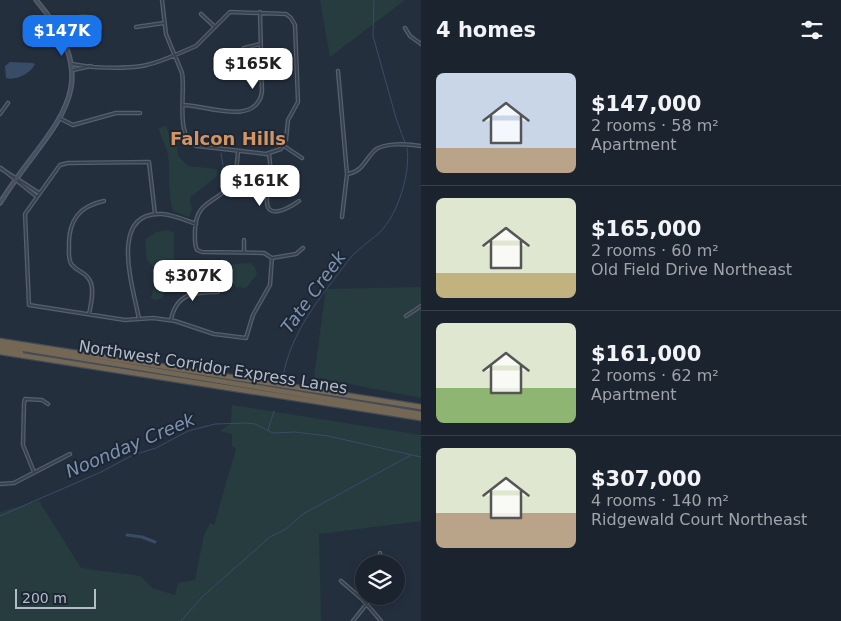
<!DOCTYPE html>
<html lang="en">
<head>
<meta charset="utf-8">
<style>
  :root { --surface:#1b232e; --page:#242b36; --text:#f1f3f6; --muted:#a0a4aa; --line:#39404a; --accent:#1a73e8 }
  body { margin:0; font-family:"DejaVu Sans",sans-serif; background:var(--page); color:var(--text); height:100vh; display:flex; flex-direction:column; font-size:19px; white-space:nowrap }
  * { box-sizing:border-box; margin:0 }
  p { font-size:16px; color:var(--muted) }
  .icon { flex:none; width:28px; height:28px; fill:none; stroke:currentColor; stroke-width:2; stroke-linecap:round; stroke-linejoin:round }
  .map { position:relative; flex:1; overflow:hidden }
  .drawer { display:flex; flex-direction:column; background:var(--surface); width:420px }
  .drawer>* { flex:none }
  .buttons { position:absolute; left:355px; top:555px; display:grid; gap:10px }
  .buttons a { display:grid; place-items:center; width:50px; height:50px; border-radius:50%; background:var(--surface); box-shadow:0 2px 8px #0003,0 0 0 1px var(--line); font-size:25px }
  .scale { position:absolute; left:15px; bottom:12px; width:81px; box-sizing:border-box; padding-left:5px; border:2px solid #b4bcc9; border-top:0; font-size:14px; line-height:18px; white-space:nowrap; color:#b4bcc9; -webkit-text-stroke:4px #1d2633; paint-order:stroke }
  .price { position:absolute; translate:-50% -42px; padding:0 11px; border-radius:10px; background:#fff; color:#222; font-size:16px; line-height:32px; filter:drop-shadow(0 1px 2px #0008) }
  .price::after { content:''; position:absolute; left:50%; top:30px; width:15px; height:11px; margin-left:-8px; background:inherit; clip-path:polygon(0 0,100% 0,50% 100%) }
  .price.current { background:var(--accent); color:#fff }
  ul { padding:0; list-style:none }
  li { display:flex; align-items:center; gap:15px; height:125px; padding:0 15px }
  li+li { border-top:1px solid var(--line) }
  li span { display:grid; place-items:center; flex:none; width:140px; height:100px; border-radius:8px; color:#555 }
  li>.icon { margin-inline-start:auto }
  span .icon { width:60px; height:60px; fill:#fffc; stroke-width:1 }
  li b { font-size:21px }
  h2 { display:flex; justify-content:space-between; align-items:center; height:60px; padding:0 15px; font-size:21px }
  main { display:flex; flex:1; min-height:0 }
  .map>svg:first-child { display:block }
</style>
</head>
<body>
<main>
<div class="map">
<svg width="421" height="621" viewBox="0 0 421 621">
  <rect width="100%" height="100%" fill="#242f3e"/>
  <path fill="#263c3f" d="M320,0H405L330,57Z
    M166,126L170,138L177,144L178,156L188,166L217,169V176L191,197L190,201L192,209L189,217L173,211C167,192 171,173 168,155C167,146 160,138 159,128Z
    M167,230L174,233V260L186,267L250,263L255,267L257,274L246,288L236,287C229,274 221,274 206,273C185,272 169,273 163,297L157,300L151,299L156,279L154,267L147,260L145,239L156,232Z
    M421,287V398L314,377L326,289Z
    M232,405L421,435V521L319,534L321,621H0V512L39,501L81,568L141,576L152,588L175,595L178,583L195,580L204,535L210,523L214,525L236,449L232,446V434L220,431L231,423Z"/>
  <path fill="#394c67" d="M10,62L32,63L35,64C31,73 16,81 6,78L5,66Z"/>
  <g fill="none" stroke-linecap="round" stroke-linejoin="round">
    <path stroke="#394c67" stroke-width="1" d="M374,0L373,36L396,118L405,143
      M221,153L223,165
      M223,173V167
      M283,377C290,333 321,296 348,261C356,250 369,242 379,233C398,215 411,172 407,148
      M268,430L274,411
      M0,516L101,472L133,455L156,448L188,431L215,424L247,423L255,424L273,433L295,432L328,436L421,457
      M181,621L202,597L270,537L286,529L303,514L411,455"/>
    <path stroke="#394c67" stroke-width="3" d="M127,535L142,537L155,542"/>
    <defs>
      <path id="street" d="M201,14L215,27
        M55,25C66,17 88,13 99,22L100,28
        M136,27L164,23
        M405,28L410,36L421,44
        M72,64C91,68 123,69 142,66C160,63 179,53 196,46L230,12L286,14L291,18L295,25L298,102L288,120L286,140L281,149L266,154L197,146C174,138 186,93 182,73C177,60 171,47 166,34L162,0
        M73,70L91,66
        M338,71L347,174L342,217
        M222,72L244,48L260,44
        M183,105C206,105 256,127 262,92L260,12
        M0,114L8,103
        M59,118L73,125L116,113H140
        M284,146L302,158
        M269,154C270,162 271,170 271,178C271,185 268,191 267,198C265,222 289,208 299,201
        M0,168L39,193
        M1,168L36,196
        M348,174C363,171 364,161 374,151C383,142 409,144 421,146
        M155,214L149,162L68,163L60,165L25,214L29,305L125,320L153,318L175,321L214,334L246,338L253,315L270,285L272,258L264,253L202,252L197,250C194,244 195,237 195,230C196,200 216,204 230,185C237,175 237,162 238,151
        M244,252V240
        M272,258L296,254L303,248
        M89,314C91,304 94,293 91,283C87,272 79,273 72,265C68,260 69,253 69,247C68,221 79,206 104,201
        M406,316L421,306
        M139,319C134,290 107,211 162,214C174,215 185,220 196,224
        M171,320C176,293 195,292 218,292
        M34,472L23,445L24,403L25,399L42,400L48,404
        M0,484L14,483L70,454
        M380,564V553
        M341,581L362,599L381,621
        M353,621L373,596"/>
      <path id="secondary" d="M0,203C48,125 114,91 36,0"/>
      <path id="highway" d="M0,341L421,407
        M0,345L421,414
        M0,349L21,353
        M0,352L421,418"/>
    </defs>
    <use href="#street" stroke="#565f6c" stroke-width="4.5"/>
    <use href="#secondary" stroke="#565f6c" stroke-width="5.5"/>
    <use href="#highway" stroke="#434c59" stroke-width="7"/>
    <use href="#street" stroke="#38414e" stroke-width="2"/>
    <use href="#secondary" stroke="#465061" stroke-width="3"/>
    <use href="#highway" stroke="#746855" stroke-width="4.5"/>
  </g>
  <g text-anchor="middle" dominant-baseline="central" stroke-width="4" stroke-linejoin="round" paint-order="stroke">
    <g font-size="16" fill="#b4bcc9" stroke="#1d2633">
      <text transform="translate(213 367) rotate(9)">Northwest Corridor Express Lanes</text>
    </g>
    <g font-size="18" font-weight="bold" fill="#d59563" stroke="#1d2633">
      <text x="228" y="138">Falcon Hills</text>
    </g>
    <g font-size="18" font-style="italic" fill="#7c92b1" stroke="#1d2633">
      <text transform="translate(313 292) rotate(-54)">Tate Creek</text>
      <text transform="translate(130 445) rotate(-23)">Noonday Creek</text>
    </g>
  </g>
</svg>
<div class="buttons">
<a><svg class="icon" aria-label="layers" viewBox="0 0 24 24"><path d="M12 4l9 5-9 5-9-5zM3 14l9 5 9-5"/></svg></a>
</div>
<div class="scale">200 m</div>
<b class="price current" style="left:62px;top:57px">$147K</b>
<b class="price" style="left:253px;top:90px">$165K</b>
<b class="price" style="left:260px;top:207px">$161K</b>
<b class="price" style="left:193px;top:302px">$307K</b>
</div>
<section class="drawer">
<h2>4 homes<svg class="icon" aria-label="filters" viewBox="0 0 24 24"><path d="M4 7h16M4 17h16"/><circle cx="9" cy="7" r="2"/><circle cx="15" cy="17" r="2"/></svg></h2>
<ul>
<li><span style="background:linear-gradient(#c9d6e8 75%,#b9a48a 0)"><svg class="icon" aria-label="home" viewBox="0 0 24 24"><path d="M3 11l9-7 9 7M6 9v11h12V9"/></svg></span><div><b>$147,000</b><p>2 rooms · 58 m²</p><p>Apartment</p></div></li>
<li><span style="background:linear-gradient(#dfe7d0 75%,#c2b280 0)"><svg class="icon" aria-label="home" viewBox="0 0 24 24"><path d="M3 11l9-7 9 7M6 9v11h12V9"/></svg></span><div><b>$165,000</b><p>2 rooms · 60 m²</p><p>Old Field Drive Northeast</p></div></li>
<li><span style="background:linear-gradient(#dfe7d0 65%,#8fb573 0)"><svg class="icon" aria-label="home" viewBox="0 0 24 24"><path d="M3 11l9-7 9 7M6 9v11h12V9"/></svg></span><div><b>$161,000</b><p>2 rooms · 62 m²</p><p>Apartment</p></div></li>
<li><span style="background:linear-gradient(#dfe7d0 65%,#b9a48a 0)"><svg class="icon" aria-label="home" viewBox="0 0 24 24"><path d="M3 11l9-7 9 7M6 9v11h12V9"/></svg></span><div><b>$307,000</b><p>4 rooms · 140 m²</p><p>Ridgewald Court Northeast</p></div></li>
</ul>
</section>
</main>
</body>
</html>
